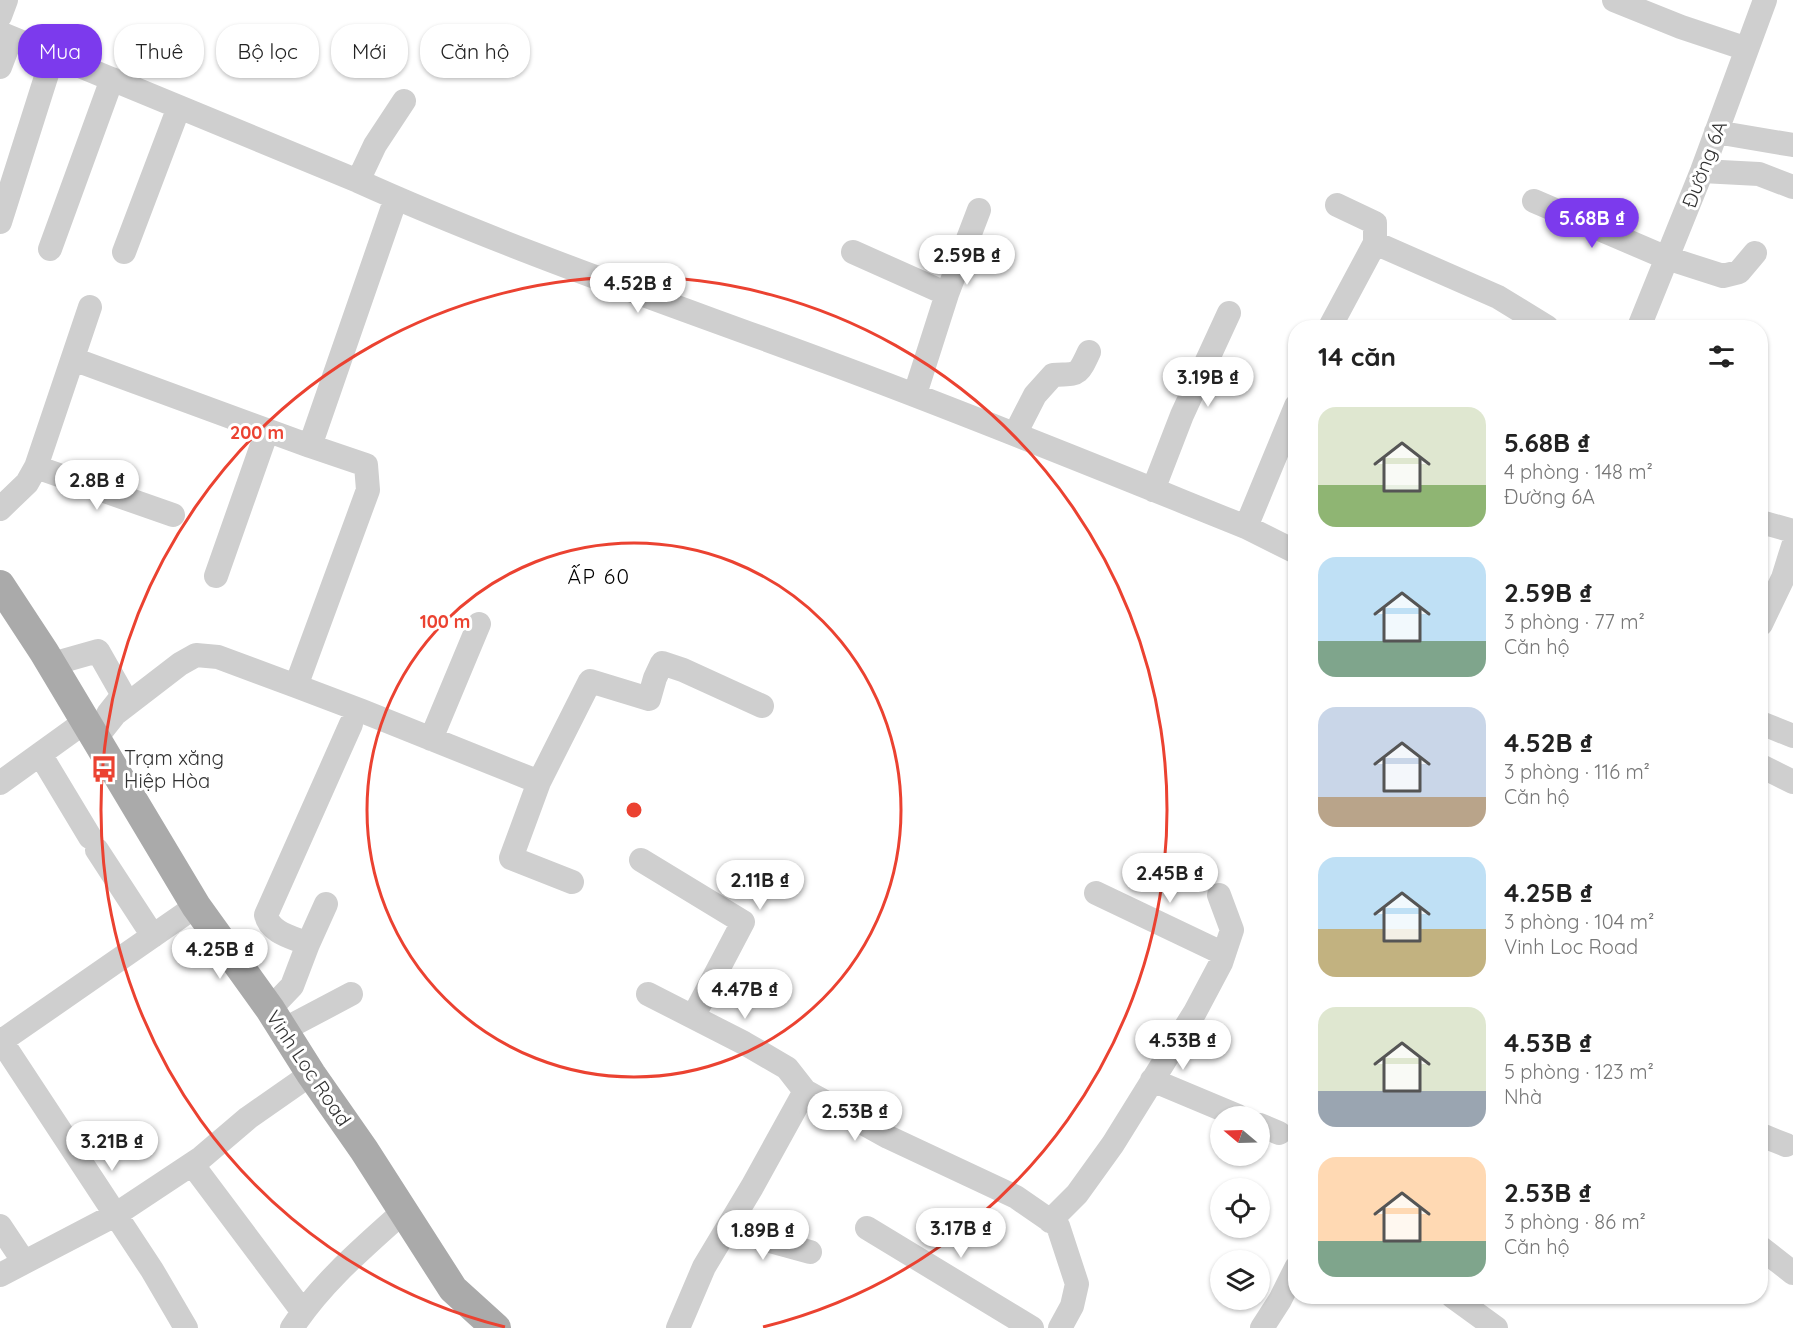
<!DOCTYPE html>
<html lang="vi">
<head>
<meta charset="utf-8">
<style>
  :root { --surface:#fff; --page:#f2f2f2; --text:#222; --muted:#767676; --accent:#7c3aed }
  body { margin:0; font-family:Quicksand,sans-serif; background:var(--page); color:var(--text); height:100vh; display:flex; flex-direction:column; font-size:22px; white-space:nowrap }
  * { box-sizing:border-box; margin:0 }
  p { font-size:20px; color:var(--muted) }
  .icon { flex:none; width:33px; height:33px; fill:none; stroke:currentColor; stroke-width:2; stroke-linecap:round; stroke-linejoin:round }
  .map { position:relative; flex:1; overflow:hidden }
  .sheet { position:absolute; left:1288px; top:320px; width:480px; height:984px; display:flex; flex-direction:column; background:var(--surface); border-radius:24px; box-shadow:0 2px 4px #0004 }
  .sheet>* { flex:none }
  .hud { position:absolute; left:18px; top:24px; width:570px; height:54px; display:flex; gap:12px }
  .needle { width:39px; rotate:289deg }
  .fabs { position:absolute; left:1210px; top:1106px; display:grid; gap:12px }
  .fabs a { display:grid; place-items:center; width:60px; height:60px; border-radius:50%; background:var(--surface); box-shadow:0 2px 4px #0004; font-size:30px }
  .price { position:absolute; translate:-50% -51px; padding:0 14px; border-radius:21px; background:#fff; color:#222; font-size:20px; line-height:39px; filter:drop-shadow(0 2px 3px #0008) }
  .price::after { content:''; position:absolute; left:50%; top:36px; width:18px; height:14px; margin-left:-9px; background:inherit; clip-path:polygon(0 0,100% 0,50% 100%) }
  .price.active { background:var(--accent); color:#fff }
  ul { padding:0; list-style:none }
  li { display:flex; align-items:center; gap:18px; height:150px; padding:0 30px }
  li span { display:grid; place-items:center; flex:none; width:168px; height:120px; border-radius:18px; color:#555 }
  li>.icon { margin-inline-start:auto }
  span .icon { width:72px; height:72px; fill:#fffc; stroke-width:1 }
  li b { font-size:26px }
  h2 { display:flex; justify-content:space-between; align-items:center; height:72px; padding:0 30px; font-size:26px }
  .tag { padding:0 21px; border-radius:24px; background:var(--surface); box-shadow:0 2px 4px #0004; font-size:21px; line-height:54px }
  .tag.active { background:var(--accent); color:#fff }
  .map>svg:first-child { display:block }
</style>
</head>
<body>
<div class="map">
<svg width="1793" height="1328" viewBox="0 0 1793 1328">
  <rect width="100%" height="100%" fill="#fff"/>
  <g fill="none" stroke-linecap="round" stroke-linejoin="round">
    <path stroke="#cfcfcf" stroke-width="24" d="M1614,0L1681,27L1747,49
      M0,16L6,0
      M0,33L358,181C511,250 671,304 827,362C968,414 1107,471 1246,527L1296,552
      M0,67L11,38
      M1716,132L1793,145
      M1702,171L1759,174L1793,187
      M358,181L375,145L404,101
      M1534,201L1667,258L1723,276L1739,272L1755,253
      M1337,205L1375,223V243
      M0,222L53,55
      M50,249L112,79
      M124,252L179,107
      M853,252L947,294L915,394
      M947,294L979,210
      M1330,327L1375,243L1498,297L1547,327
      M1639,327L1702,171L1765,0
      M73,359L310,446
      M1015,434L1035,395L1053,375C1078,373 1077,378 1089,352
      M36,467L173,515
      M1153,490L1182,415L1229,313
      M0,509L27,483L36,467L90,307
      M1761,522L1793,531
      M1246,527L1296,406
      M216,576L267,431
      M1761,624L1783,578L1793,546
      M52,664L98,651L123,695L108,714
      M296,686L368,490L366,465L310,446L396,198
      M1761,723L1793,736
      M96,738L115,714L180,664L196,655L218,657L296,686L362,711L539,782
      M431,739L479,624
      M40,754L90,837
      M1761,766L1793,782
      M0,783L86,721
      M97,850L153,936
      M641,860L743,922L693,1017
      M572,882L511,858L539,782L590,681L649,699L655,678L662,663L683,670L762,706
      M1096,893L1224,954
      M308,944C292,937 270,933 266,915L351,724
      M648,994L744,1043L787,1068L805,1091
      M270,1009L292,986L308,944L326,904
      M283,1030L351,994
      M0,1039L152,1270L186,1328
      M0,1042L196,906
      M1152,1080L1238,1116
      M1260,1125L1279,1133
      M1761,1135L1786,1145
      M192,1164L303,1312
      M1050,1221L1077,1194L1113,1144L1195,1012L1221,963L1232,930L1219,895
      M0,1226L24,1262
      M867,1228L1032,1328
      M727,1229L810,1252
      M1761,1248L1793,1273
      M0,1275L115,1215L201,1158L248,1118L311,1074
      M1452,1296L1496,1328
      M292,1328C322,1282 364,1247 404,1211
      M678,1328L704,1267L752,1187L805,1091L888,1137L1016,1197L1058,1226L1077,1284L1072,1306L1060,1328
      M1262,1328L1280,1300L1296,1268"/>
    <path stroke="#aaa" stroke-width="30" d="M0,585L44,652L196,906L270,1009L311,1074L364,1150L453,1289L496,1328"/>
  </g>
  <g fill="none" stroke="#eb4231" stroke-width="3">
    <circle cx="634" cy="810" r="267"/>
    <path d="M505 1327A533 533 0 1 1 763 1327"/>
  </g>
  <defs>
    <symbol id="bus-bare" viewBox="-9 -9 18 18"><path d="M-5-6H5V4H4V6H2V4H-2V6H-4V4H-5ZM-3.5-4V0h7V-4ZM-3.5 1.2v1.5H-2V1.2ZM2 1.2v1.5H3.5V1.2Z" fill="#eb4231" stroke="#fff" stroke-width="2.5" paint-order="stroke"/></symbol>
  </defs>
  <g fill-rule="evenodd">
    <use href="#bus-bare" x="85" y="750" width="38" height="38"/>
  </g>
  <g text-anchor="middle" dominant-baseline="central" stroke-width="6" stroke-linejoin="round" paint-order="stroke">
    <g font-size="20" fill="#323232" stroke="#fff">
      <text transform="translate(1704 164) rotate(-69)">Đường 6A</text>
      <text transform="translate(309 1068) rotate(56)">Vinh Loc Road</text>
    </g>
    <g font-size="20" fill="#323232" stroke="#fff" text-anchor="start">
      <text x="124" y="757">Trạm xăng<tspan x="124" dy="23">Hiệp Hòa</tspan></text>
    </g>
    <g font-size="21" letter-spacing="1.5" fill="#000" stroke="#fff">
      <text x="599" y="576">ẤP 60</text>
    </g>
  </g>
  <circle cx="634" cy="810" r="9" fill="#eb4231" stroke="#fff" stroke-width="3"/>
  <g font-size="18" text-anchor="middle" font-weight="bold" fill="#eb4231" stroke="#fff" stroke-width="6" stroke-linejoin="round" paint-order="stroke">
    <text x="257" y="439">200 m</text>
    <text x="445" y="628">100 m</text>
  </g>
</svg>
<div class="fabs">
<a><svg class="needle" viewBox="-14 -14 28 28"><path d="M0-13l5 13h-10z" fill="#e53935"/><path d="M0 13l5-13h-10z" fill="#767676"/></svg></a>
<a><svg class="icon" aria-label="locate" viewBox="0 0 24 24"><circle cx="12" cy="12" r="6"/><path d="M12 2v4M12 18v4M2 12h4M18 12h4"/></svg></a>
<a><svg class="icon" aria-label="layers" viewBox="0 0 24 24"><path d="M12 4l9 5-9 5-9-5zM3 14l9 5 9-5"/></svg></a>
</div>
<b class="price active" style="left:1592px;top:249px">5.68B ₫</b>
<b class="price" style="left:967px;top:286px">2.59B ₫</b>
<b class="price" style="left:638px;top:314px">4.52B ₫</b>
<b class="price" style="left:1208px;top:408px">3.19B ₫</b>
<b class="price" style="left:97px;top:511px">2.8B ₫</b>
<b class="price" style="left:1170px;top:904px">2.45B ₫</b>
<b class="price" style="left:760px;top:911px">2.11B ₫</b>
<b class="price" style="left:220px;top:980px">4.25B ₫</b>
<b class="price" style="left:745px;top:1020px">4.47B ₫</b>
<b class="price" style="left:1183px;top:1071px">4.53B ₫</b>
<b class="price" style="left:855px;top:1142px">2.53B ₫</b>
<b class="price" style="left:112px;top:1172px">3.21B ₫</b>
<b class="price" style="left:961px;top:1259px">3.17B ₫</b>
<b class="price" style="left:763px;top:1261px">1.89B ₫</b>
<div class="hud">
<a class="tag active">Mua</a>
<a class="tag">Thuê</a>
<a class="tag">Bộ lọc</a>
<a class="tag">Mới</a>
<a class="tag">Căn hộ</a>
</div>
<section class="sheet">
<h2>14 căn<svg class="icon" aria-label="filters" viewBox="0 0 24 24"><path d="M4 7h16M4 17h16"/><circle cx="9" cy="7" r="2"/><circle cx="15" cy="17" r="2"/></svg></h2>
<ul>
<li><span style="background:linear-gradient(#dfe7d0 65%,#8fb573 0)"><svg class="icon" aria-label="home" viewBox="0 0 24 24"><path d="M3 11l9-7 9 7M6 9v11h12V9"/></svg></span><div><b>5.68B ₫</b><p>4 phòng · 148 m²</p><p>Đường 6A</p></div></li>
<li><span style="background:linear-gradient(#bfe0f5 70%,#7fa58c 0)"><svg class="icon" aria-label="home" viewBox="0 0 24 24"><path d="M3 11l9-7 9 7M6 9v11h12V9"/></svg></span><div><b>2.59B ₫</b><p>3 phòng · 77 m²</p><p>Căn hộ</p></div></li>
<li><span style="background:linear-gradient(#c9d6e8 75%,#b9a48a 0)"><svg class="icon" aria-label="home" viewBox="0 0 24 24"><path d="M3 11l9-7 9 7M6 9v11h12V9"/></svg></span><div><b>4.52B ₫</b><p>3 phòng · 116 m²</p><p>Căn hộ</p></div></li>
<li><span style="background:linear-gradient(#bfe0f5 60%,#c2b280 0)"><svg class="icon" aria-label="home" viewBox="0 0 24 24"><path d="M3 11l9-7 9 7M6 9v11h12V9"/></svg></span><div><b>4.25B ₫</b><p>3 phòng · 104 m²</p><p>Vinh Loc Road</p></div></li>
<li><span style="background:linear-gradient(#dfe7d0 70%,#9aa5b1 0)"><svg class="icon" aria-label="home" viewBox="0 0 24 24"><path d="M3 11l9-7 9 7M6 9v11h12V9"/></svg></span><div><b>4.53B ₫</b><p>5 phòng · 123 m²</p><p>Nhà</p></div></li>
<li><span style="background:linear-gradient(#ffd9b3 70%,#7fa58c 0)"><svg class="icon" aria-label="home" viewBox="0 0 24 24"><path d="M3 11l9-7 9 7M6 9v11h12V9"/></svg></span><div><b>2.53B ₫</b><p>3 phòng · 86 m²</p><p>Căn hộ</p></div></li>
</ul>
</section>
</div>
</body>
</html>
